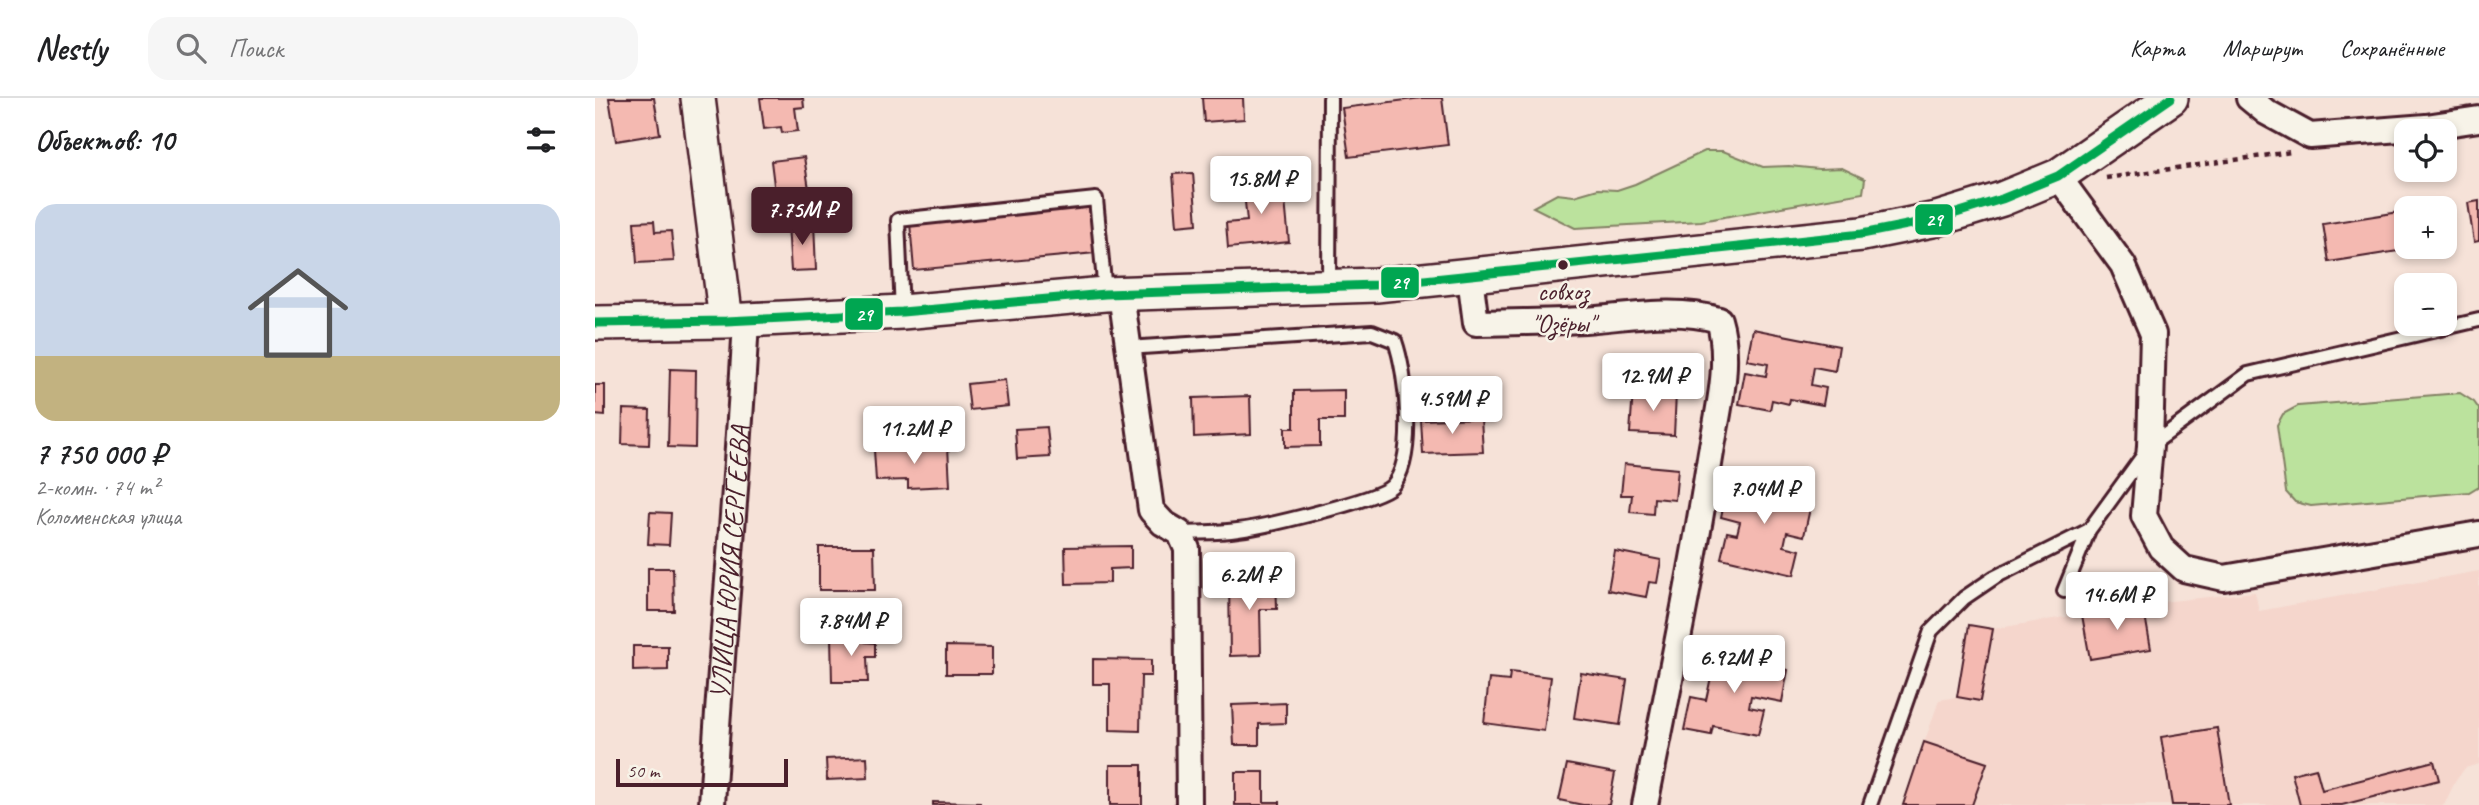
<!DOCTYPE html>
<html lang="ru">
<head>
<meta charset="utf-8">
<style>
  :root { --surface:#fff; --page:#f6f6f6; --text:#202124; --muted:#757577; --line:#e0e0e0; --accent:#4a1f2b }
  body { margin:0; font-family:Caveat,sans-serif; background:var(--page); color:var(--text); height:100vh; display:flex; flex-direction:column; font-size:26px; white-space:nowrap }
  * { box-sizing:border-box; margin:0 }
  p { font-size:23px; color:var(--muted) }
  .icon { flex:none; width:38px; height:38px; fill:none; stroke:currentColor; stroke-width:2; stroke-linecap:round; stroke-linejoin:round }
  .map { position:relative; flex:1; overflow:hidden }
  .details { display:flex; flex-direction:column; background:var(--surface); width:595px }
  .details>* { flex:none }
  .fabs { position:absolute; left:1799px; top:21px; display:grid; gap:14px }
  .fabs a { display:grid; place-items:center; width:63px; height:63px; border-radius:14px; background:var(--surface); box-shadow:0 4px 10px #0003; font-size:35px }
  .scale { position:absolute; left:21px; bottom:18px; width:172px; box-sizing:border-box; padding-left:7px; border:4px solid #4a1f2b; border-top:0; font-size:19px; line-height:24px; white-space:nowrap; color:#4a1f2b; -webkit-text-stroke:5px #f7f3e8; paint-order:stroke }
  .price { position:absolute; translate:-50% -60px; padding:0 16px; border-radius:7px; background:#fff; color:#222; font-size:23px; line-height:46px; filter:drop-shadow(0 2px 4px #0008) }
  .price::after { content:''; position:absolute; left:50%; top:42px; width:21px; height:16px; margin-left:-10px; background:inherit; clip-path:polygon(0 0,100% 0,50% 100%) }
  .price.active { background:var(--accent); color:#fff }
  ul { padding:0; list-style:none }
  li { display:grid; align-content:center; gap:14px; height:371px; padding:0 35px }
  li span { display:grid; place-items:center; height:217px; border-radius:21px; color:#555 }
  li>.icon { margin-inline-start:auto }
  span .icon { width:126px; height:126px; fill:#fffc; stroke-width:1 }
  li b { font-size:30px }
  h2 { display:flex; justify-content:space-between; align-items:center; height:84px; padding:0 35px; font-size:30px }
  header { display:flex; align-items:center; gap:42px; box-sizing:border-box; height:98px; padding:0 35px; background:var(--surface); border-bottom:2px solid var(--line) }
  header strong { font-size:33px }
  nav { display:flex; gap:38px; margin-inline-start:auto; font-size:24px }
  .search { width:490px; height:63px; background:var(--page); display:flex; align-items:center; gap:18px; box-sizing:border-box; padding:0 24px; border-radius:21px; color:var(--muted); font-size:26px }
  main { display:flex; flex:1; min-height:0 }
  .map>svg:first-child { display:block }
</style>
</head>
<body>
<header>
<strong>Nestly</strong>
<div class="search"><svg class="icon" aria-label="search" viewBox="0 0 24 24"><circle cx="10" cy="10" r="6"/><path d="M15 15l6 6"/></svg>Поиск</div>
<nav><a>Карта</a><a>Маршрут</a><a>Сохранённые</a></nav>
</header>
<main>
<section class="details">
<h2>Объектов: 10<svg class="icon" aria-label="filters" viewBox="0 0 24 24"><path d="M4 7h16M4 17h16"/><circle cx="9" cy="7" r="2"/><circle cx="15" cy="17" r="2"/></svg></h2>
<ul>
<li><span style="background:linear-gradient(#c9d6e8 70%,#c2b280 0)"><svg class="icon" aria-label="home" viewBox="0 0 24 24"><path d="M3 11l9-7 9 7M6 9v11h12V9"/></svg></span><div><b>7 750 000 ₽</b><p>2-комн. · 74 m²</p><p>Коломенская улица</p></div></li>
</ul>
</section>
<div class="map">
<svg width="1884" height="707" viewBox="0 0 1884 707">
  <rect width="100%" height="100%" fill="#f6e2d8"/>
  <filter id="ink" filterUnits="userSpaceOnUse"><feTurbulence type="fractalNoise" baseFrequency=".0143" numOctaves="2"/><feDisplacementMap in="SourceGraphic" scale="14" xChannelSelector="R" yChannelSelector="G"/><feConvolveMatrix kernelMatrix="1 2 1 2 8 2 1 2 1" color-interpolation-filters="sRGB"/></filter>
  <g filter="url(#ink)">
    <path fill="#f5d6cc" d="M1884,473V666L1870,670L1860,684L1849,707H1308L1344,602L1362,599L1374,527L1398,531L1548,506L1660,494L1664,513Z"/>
    <path fill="#bbe29d" stroke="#828064" stroke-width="2" d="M1110,53H1128L1168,69L1194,68L1224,71L1247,70L1270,81L1268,95L1106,123L980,130L938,109L962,96L979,98L1003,91L1022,92L1040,86Z
      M1865,295L1879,304L1884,311V388L1874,394L1716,408L1700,404L1691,394L1682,327L1688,316L1703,308Z"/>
    <path fill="#f4b9b1" stroke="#4a1f2b" stroke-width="2" d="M14,0H59L65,36L21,43Z
      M165,0H208L209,9L200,10L203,33L187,35L186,29L169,31Z
      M607,0H648L649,21L609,24Z
      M827,0H847L853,47L754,59L747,10Z
      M209,59L214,91L180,95L176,63Z
      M598,75L602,126L582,128L578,76Z
      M688,81L694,144L633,150L631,125L652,123L648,85Z
      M1884,103V143L1879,144L1873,105Z
      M496,108L500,155L319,172L315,125Z
      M1811,113V149H1828L1734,164L1728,126Z
      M59,123L60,134L76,133L79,163L42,165L39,124Z
      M219,124L221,172L196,173L193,126Z
      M1158,231L1244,248L1240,273L1219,269L1216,287L1231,290L1228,307L1195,301L1194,306L1177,302L1175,312L1144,306L1150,274L1171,278L1173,266L1152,262Z
      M75,271L101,272L100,350L73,349Z
      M410,282L413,308L375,312L372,286Z
      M0,287H10V318L0,317Z
      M749,292V322H725V348L690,349V330H699V293Z
      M1038,292L1081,295L1079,337L1035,335Z
      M655,298L656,336L599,339L598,300Z
      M28,311L55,312L54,347L27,346Z
      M886,320L888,354L828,356L826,322Z
      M452,329L455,359L422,361L420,331Z
      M353,348L355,388L313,390V382L281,383L279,352Z
      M1029,366L1083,371L1080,402L1059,400L1058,416L1035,414L1037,397H1026Z
      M1134,382L1217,401L1209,438L1192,434L1189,448L1205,452L1199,477L1126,460L1132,434L1142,436L1145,424L1126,419Z
      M55,414L76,415L74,447L53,446Z
      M536,448V470L515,471V485L471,486L470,449Z
      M224,449H279L280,492H224Z
      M1020,453L1066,462L1062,485L1054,484L1051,499L1013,492Z
      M53,470H78L79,513H53Z
      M681,478L682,511H665L666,557L635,558L634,479Z
      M1548,506L1556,551L1495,561L1487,517Z
      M1374,527L1398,531L1385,603L1362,599Z
      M269,537L270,544L280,545V559H272L273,584H237L236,538Z
      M38,548H73V572L38,573Z
      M351,548L397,549V576H351Z
      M1108,554L1193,572L1187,604L1156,598L1154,609L1169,612L1163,637L1118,628L1116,637L1089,632L1096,599L1111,602L1116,579L1103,576Z
      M498,561L556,562V578H546L545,633L515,632V586H498Z
      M915,574L956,579L949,633L889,625L894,581L914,583Z
      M986,575L1032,582L1025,627L979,620Z
      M691,605V625L664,626V647H639L637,607Z
      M1622,630L1634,707H1577L1566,639Z
      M1329,644L1392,665L1377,707H1308Z
      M272,659L273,680L232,682L231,661Z
      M1839,663L1844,682L1747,707H1705L1697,676L1721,670L1727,692Z
      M972,666L1020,675L1014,707H988L964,702Z
      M515,667H547V707H515Z
      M640,674H669V704H685V707H640Z
      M338,704L385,705V707H338Z"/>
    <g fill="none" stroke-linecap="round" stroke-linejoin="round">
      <defs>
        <path id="lane" d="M734,189L735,0
          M307,214L303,122L501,101L510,194
          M532,250L777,234L800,243C811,274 822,361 797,388C783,402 668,429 643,432C624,435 604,434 585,435
          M1469,493L1494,432
          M1275,707L1336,533L1369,500L1400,479L1494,432L1555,348L1653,276L1884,222"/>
        <g id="street">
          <path d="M1654,0L1671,14L1715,38L1831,29L1884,21"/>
          <path d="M1463,78L1528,167L1558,236L1555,348L1549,418L1566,450L1589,471L1629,480L1884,436"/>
          <path d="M875,179L881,225C917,224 953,224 990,222C1034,219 1080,209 1124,222C1137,265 1122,316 1115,360C1097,476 1073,591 1050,707"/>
          <path d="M526,196L556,412L568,425L585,435L592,451L594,707"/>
          <path id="s1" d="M117,707C126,545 143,384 151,222"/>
        </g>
        <path id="secondary" d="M103,0L131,223
          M0,225L131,223L307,214L510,196L781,187L1267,136L1342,121L1407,101L1463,78L1576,0"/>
      </defs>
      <use href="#lane" stroke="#4a1f2b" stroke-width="18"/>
      <use href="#street" stroke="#4a1f2b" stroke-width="30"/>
      <use href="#secondary" stroke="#4a1f2b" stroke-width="38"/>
      <path stroke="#4a1f2b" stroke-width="4.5" stroke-dasharray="5 5" stroke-linecap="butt" d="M1511,80L1696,54"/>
      <use href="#lane" stroke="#f7f3e8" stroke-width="12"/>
      <use href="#street" stroke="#f7f3e8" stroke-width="24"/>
      <use href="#secondary" stroke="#f7f3e8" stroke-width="33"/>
      <defs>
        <path id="bus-1" d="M0,225L131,223L307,214L510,196L781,187L1267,136L1342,121L1407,101L1463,78L1576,0"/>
      </defs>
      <use href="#bus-1" stroke="#f7f3e8" stroke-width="14"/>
      <use href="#bus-1" stroke="#00a651" stroke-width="9"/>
    </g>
  </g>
  <circle fill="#4a1f2b" stroke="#f7f3e8" stroke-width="2.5" cx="968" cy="167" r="6"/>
  <g text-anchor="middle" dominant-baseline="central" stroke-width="5" stroke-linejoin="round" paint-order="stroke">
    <g font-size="26" fill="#4a1f2b" stroke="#f7f3e8">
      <text x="968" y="193">совхоз<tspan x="968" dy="32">"Озёры"</tspan></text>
    </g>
    <g font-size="28" fill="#4a1f2b" stroke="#f7f3e8">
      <text stroke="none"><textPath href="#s1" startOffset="243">УЛИЦА ЮРИЯ СЕРГЕЕВА</textPath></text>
    </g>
  </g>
  <g stroke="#f7f3e8" stroke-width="2.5">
    <rect x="1319" y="105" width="40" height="33" rx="7" fill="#00a651"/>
    <rect x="785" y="168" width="40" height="33" rx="7" fill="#00a651"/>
    <rect x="249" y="199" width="40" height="34" rx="7" fill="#00a651"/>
  </g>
  <g font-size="19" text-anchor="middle" font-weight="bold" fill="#fff">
    <text x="1339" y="128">29</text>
    <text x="805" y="191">29</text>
    <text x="269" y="223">29</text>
  </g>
</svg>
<div class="fabs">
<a><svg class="icon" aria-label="locate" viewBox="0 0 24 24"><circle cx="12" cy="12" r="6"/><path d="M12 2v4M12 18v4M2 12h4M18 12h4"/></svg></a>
<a>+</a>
<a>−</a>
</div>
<div class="scale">50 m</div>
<b class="price" style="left:666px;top:118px">15.8M ₽</b>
<b class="price active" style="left:207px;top:149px">7.75M ₽</b>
<b class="price" style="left:1058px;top:315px">12.9M ₽</b>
<b class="price" style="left:857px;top:338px">4.59M ₽</b>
<b class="price" style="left:319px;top:368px">11.2M ₽</b>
<b class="price" style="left:1169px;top:428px">7.04M ₽</b>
<b class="price" style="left:654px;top:514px">6.2M ₽</b>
<b class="price" style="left:1522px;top:534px">14.6M ₽</b>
<b class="price" style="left:256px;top:560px">7.84M ₽</b>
<b class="price" style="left:1139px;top:597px">6.92M ₽</b>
</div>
</main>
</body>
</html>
